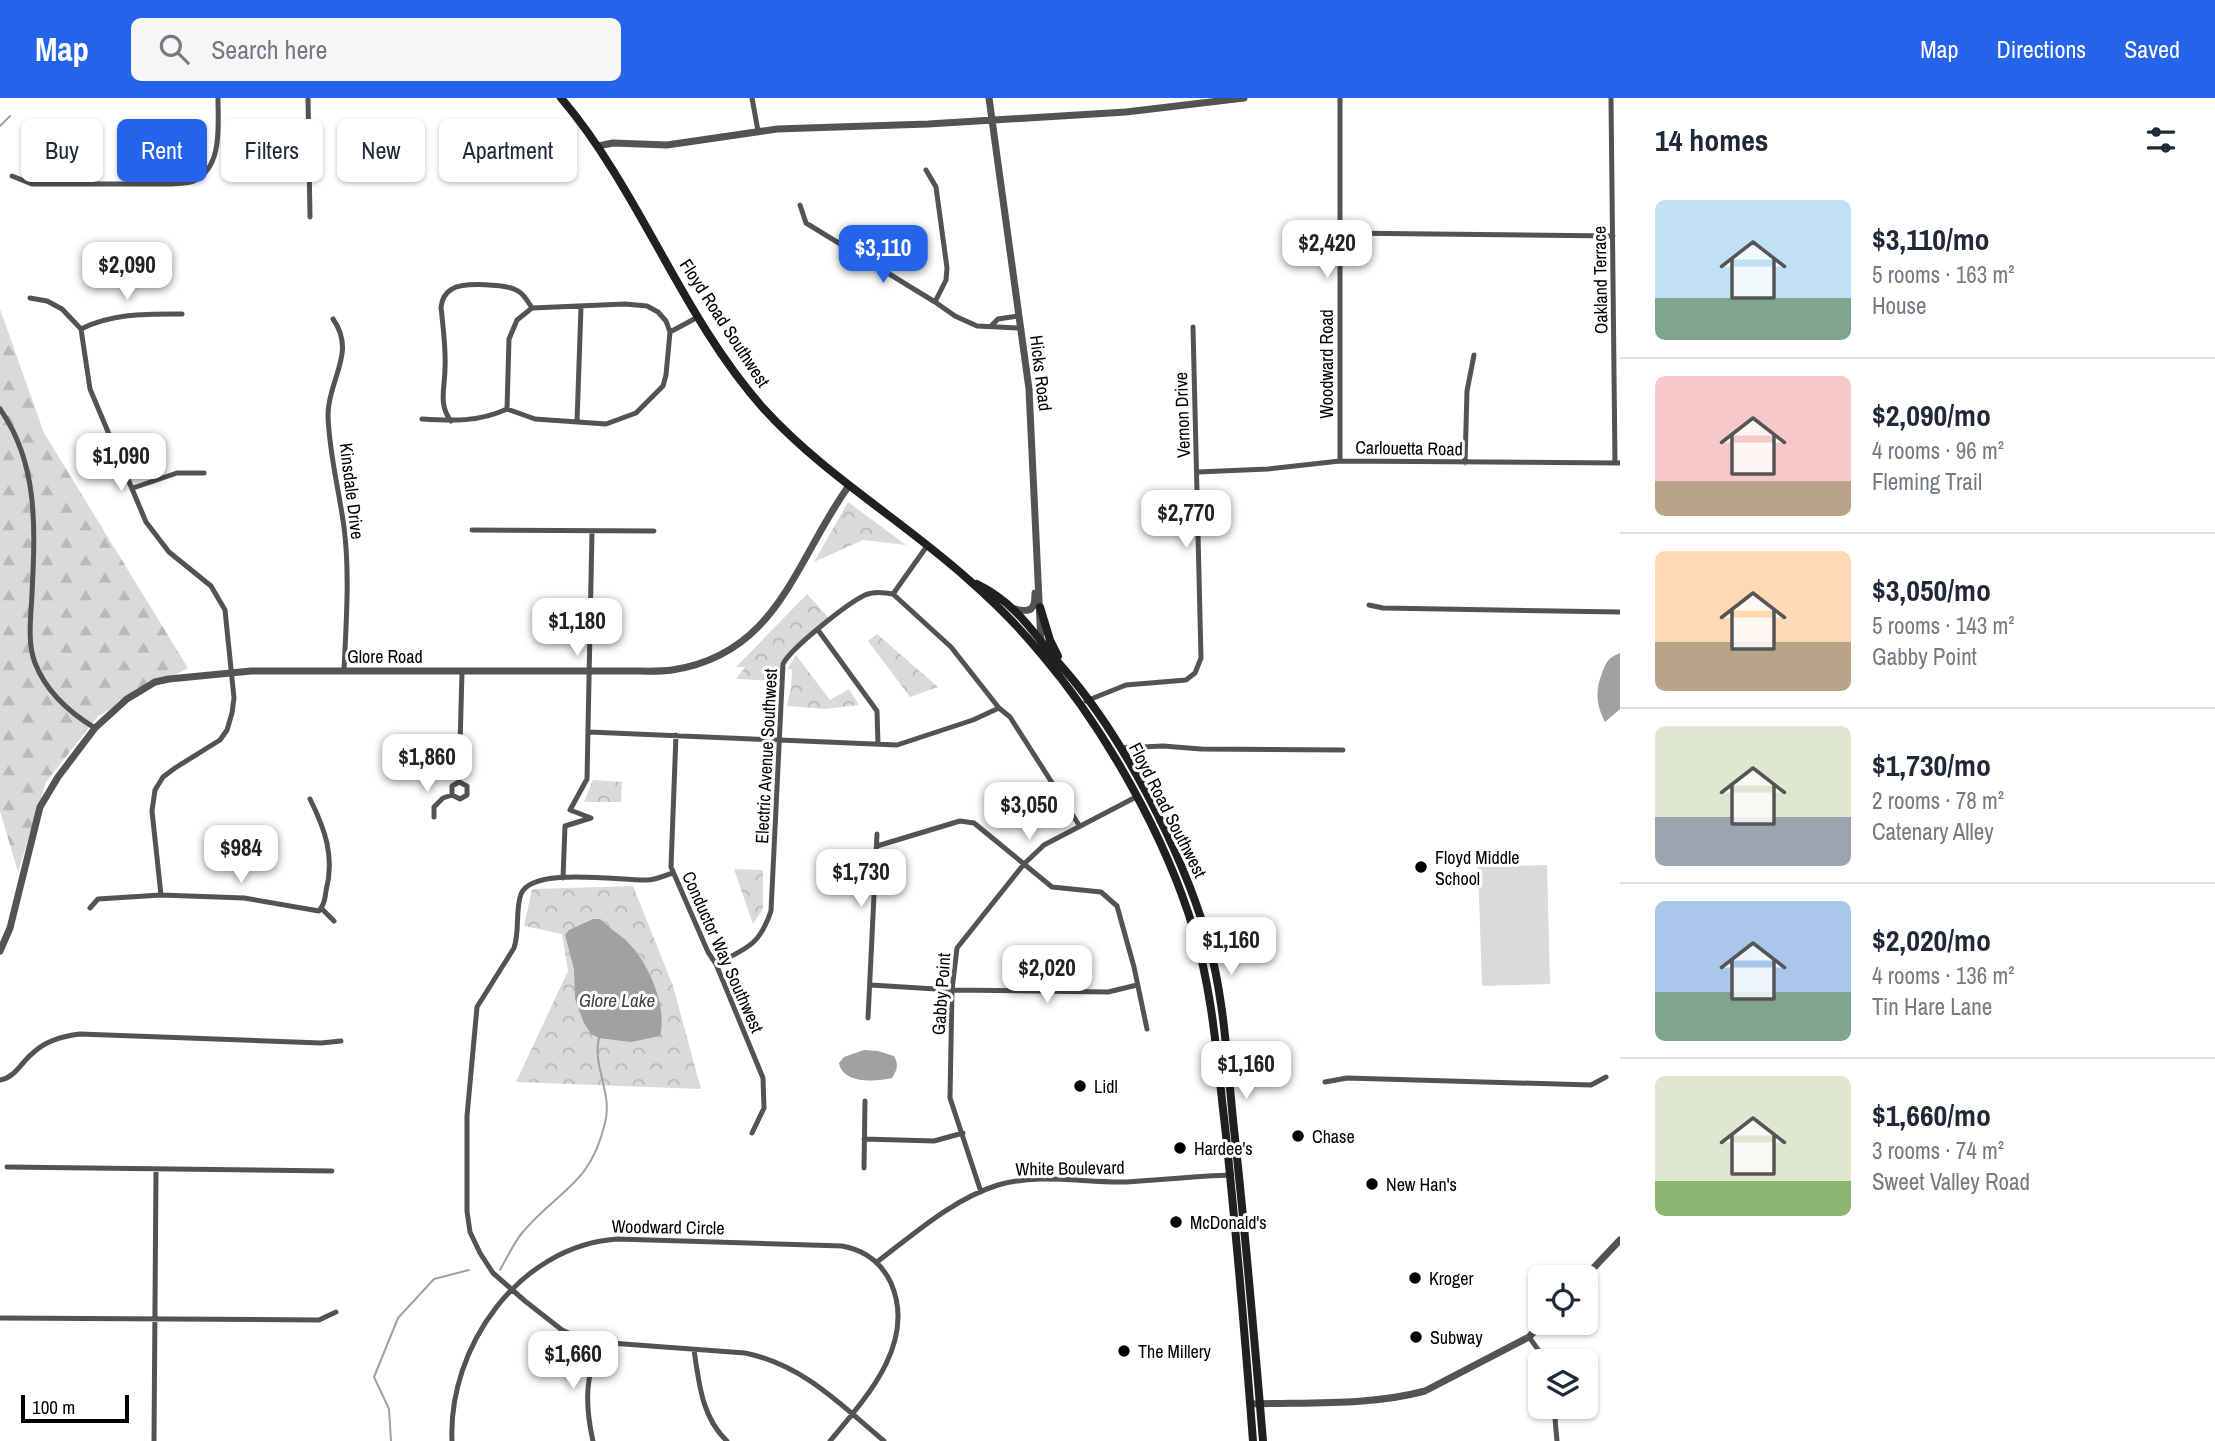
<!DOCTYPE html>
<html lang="en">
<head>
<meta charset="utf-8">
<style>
  :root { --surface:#fff; --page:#f6f6f7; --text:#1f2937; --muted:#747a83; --line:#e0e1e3; --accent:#2563eb }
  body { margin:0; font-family:"Archivo Narrow",sans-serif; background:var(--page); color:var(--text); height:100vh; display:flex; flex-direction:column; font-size:26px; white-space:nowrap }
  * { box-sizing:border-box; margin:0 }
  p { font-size:23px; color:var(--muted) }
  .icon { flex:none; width:38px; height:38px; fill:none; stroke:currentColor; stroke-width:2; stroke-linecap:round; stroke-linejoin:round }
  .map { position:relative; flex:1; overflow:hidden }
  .side { display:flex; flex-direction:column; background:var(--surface); width:595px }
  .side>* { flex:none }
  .banner { position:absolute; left:21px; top:21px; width:665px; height:63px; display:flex; gap:14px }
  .controls { position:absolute; left:1528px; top:1167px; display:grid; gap:14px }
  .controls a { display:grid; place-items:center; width:70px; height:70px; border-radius:10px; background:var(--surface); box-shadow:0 2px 5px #0004; font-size:35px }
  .scale { position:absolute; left:21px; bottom:18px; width:108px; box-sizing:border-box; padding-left:7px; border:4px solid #000; border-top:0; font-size:19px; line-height:24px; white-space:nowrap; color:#000; -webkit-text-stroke:5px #fff; paint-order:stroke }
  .price { position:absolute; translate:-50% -60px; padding:0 16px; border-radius:14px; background:#fff; color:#222; font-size:23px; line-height:46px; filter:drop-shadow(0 2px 4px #0008) }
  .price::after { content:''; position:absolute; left:50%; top:42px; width:21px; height:16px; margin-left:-10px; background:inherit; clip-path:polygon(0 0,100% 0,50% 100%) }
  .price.selected { background:var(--accent); color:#fff }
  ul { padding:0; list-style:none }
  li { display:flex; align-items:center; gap:21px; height:175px; padding:0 35px }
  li+li { border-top:2px solid var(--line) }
  li span { display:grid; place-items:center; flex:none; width:196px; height:140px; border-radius:10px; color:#555 }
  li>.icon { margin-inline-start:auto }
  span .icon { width:84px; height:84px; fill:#fffc; stroke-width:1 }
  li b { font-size:30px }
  h2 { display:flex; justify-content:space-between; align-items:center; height:84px; padding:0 35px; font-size:30px }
  .chip { padding:0 24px; border-radius:10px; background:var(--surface); box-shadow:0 2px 5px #0004; font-size:24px; line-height:63px }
  .chip.selected { background:var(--accent); color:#fff }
  header { display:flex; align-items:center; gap:42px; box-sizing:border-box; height:98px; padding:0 35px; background:var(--accent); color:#fff }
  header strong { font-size:33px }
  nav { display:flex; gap:38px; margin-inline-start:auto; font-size:24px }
  .search { width:490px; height:63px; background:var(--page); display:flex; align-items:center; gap:18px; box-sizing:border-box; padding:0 24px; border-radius:10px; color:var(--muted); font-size:26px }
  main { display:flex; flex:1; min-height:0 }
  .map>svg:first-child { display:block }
</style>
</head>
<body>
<header>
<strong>Map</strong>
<div class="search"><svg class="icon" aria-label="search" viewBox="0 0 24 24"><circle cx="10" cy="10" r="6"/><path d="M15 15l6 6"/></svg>Search here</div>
<nav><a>Map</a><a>Directions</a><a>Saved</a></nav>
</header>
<main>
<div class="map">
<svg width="1620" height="1343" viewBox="0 0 1620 1343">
  <defs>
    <pattern id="forest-firs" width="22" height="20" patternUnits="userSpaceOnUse" patternTransform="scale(1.75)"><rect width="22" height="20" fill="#dadada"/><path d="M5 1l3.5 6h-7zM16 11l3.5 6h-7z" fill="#b9b9b9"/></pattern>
    <pattern id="park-crowns" width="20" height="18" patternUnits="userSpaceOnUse" patternTransform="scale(1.75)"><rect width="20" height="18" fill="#dadada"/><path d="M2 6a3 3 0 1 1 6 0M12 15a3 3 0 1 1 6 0" fill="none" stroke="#b9b9b9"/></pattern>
  </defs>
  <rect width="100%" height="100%" fill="#fff"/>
  <path fill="#dadada" d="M1547,767L1550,886L1482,888L1478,769Z"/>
  <path fill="url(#forest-firs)" d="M0,211L44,335L188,570L98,618L46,684L18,774L0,713Z"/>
  <path fill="url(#park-crowns)" d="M848,404L906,447L863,442L814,464Z
    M807,496L830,521C810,537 782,555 781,583L736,581L745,569H736Z
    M877,536L938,589L910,599L868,543Z
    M796,557L830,602L849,591L859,607L825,611L787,608L791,590L792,572L788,570Z
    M593,682L622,684L621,704H584Z
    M734,771L763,772V811L753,826Z
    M633,788L673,888L701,991L516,984L568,873L562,836L524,828L532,791Z"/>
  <path fill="#a1a1a1" d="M1620,555V611L1605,624C1596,606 1595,594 1602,575C1607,563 1608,560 1620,555Z
    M593,821H600C611,832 623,838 633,850C651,871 667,910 660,938L631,944L599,940L591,936L584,925L575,901L574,871L565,837L569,832Z
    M864,952L878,953L894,958C899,967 897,972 892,980C875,984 843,986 839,965L844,959Z"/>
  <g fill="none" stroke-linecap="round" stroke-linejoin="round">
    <path stroke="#a1a1a1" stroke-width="2" d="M0,28L10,18
      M500,1172C507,1160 513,1146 522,1135C559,1091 590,1088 605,1025C613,995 592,968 599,940
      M391,1343L389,1311L374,1279L398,1220L434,1181L469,1172"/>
    <path stroke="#535353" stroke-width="5" d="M308,0L310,119
      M752,0L758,33
      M1611,0L1615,365
      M926,72L936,89L947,170L946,182L935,204
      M12,78L32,86H172C179,85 187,86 194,83C223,69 218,27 218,0
      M800,107L806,125L935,204L955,218L977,228L1020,230
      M1339,135L1613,138
      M30,200L47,203L62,211L81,231L90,291L146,424L169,454L211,488L225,512L234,600L232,615L227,632L220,642L175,670L163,679L155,692L152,713L161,797
      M625,206L647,208L658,214L666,223L670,234L666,277L663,288L636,315L606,326L535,321L507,311L509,241L517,222L532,210Z
      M333,221C357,255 328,281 328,317C329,355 339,392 344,429C350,476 346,526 344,573
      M992,227L998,221L1018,218
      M81,231C113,215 147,216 182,216
      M670,234L698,219
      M0,311C39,366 35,432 32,496C31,518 27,544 35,565C46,593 70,615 95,630
      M422,321C452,323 479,324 507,311
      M451,323C438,307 445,289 445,270C446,249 443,229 441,209C442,201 445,195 452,191C463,184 507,186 518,193C524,196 528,204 532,210
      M577,324L581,209
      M1340,363V0
      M1465,365L1467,293L1474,257
      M1198,374L1268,371L1340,363L1620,365
      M133,390L177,375H204
      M472,432L654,433
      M893,496L927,448
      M1369,507L1383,510L1620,514
      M818,532L877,613L878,646
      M1086,603L1126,587L1186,582L1195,575L1201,560L1193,229
      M589,634L897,647L973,622L999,610
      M676,637L671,769L708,854L716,866L763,980L764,1010L752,1035
      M1120,650L1163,648L1201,651L1343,652
      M459,684L462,574
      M452,697V688L459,684
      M434,719V709L443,700L452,697L460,701L467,697V688L459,684
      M877,748L960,723L974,725L1052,789L1101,794L1117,808L1134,869L1147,931
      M673,775C665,777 656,782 647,782C621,783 532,768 521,796C515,813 520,832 514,850L477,909L467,1018V1113L470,1134L480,1155L493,1175L525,1203L562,1232L577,1239L597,1244L745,1255C803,1267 840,1306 884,1343
      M563,780L565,728L591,720L570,712L587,681L592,433
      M90,810L98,801L161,797L244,800L319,813C324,807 325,801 326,793C335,759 325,731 310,701
      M322,811L334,823
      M716,866C747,850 759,848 771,813L783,566C791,550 848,505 865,497C874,493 883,494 893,496L951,549L999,610L1010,619L1079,727
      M871,887L952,892L1108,894L1137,887
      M868,920L877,736
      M0,982C15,980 22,963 34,954C47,942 63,938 80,936L321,945L341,943
      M1325,984L1347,980L1591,987L1606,979
      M864,1041L934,1043L963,1035
      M7,1069L332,1073
      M864,1070L865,1003
      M981,1094L950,1000L952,892L957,850L1024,766L1044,747L1136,699
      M877,1164C914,1136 953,1101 998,1087C1040,1075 1083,1085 1126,1084C1161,1082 1196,1078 1232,1077
      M0,1220L319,1222L336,1214
      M1529,1239L1547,1264
      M694,1252C699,1285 702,1320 727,1343
      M1554,1309L1557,1343
      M154,1343L156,1072
      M452,1343C448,1249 519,1148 617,1141L842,1148C864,1152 881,1164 891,1185C917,1245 866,1300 830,1343
      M593,1343C584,1303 587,1283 597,1244"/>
    <path stroke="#535353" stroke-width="7" d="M989,0L1029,291L1041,545
      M598,48L613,45L667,47L777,31L928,26L1126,14L1244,0
      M1015,511C1032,515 1035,511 1035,495
      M0,853L10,830L40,709L58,679L95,630L127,601L155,584L169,581L251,573H629C643,573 659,574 672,572C778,556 795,463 848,389
      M1584,1180L1620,1142
      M1250,1306C1308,1304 1369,1308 1425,1293L1529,1239L1542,1225"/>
    <path stroke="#202020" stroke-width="8" d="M561,0C641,94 681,218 764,311C825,378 904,423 970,483C995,505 1021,531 1042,557C1105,631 1166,739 1194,833C1213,896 1217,962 1225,1028C1236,1133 1245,1238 1253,1343
      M977,486C1018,506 1034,537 1063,570C1123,638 1181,752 1207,839C1224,898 1227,961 1233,1022C1245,1129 1254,1236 1263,1343
      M1040,509L1050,542L1058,558"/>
  </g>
  <g fill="#000" stroke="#fff" stroke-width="2.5">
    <circle cx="1421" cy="769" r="7"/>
    <circle cx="1080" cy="988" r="7"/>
    <circle cx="1298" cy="1038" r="7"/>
    <circle cx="1180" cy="1050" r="7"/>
    <circle cx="1372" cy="1086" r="7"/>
    <circle cx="1176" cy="1124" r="7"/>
    <circle cx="1415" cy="1180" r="7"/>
    <circle cx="1416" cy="1239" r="7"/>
    <circle cx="1124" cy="1253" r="7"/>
  </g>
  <g text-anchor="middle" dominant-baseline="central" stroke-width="6" stroke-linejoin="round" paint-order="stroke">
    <g font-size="18" fill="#000" stroke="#fff">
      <text transform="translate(1600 182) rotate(-91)">Oakland Terrace</text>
      <text transform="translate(725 225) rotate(57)">Floyd Road Southwest</text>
      <text transform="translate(1326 266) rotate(-90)">Woodward Road</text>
      <text transform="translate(1041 275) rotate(83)">Hicks Road</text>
      <text transform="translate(1182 317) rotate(-92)">Vernon Drive</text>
      <text transform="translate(1409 350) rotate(1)">Carlouetta Road</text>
      <text transform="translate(352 393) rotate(83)">Kinsdale Drive</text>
      <text x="385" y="558">Glore Road</text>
      <text transform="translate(766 658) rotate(-87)">Electric Avenue Southwest</text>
      <text transform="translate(1168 712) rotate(63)">Floyd Road Southwest</text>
      <text transform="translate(723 854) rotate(66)">Conductor Way Southwest</text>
      <text transform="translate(941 896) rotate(-86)">Gabby Point</text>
      <text transform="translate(1070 1070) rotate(-1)">White Boulevard</text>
      <text transform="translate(668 1129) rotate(1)">Woodward Circle</text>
    </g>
    <g font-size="18" fill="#000" stroke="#fff" text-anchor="start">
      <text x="1435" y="759">Floyd Middle<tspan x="1435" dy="21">School</tspan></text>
      <text x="1094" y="988">Lidl</text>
      <text x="1312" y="1038">Chase</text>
      <text x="1194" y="1050">Hardee's</text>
      <text x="1386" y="1086">New Han's</text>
      <text x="1190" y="1124">McDonald's</text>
      <text x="1429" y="1180">Kroger</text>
      <text x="1430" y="1239">Subway</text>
      <text x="1138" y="1253">The Millery</text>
    </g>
    <g font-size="19" font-style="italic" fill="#424242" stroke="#fff">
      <text x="617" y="902">Glore Lake</text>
    </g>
  </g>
</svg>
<div class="controls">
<a><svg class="icon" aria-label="locate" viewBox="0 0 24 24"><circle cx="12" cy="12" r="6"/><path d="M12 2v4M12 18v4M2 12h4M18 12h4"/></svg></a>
<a><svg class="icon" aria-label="layers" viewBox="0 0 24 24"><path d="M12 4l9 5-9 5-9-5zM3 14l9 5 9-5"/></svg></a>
</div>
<div class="scale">100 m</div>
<b class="price" style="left:1327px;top:182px">$2,420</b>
<b class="price selected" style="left:883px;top:187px">$3,110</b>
<b class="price" style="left:127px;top:204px">$2,090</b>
<b class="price" style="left:121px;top:395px">$1,090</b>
<b class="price" style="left:1186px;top:452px">$2,770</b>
<b class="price" style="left:577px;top:560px">$1,180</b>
<b class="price" style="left:427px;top:696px">$1,860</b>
<b class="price" style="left:1029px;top:744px">$3,050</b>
<b class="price" style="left:241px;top:787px">$984</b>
<b class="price" style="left:861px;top:811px">$1,730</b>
<b class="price" style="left:1231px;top:879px">$1,160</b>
<b class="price" style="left:1047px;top:907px">$2,020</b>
<b class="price" style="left:1246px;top:1003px">$1,160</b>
<b class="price" style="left:573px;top:1293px">$1,660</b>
<div class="banner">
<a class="chip">Buy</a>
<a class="chip selected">Rent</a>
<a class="chip">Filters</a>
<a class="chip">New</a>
<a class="chip">Apartment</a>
</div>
</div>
<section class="side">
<h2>14 homes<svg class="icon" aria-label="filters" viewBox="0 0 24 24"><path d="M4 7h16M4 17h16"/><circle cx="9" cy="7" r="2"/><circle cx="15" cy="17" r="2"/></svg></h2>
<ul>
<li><span style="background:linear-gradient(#bfe0f5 70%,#7fa58c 0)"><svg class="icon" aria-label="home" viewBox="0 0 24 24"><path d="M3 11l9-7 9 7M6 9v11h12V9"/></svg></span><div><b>$3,110/mo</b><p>5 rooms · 163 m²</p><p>House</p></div></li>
<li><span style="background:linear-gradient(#f6c9c9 75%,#b9a48a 0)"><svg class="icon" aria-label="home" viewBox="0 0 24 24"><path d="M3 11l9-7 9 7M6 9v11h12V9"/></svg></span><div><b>$2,090/mo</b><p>4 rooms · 96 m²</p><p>Fleming Trail</p></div></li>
<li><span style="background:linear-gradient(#ffd9b3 65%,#b9a48a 0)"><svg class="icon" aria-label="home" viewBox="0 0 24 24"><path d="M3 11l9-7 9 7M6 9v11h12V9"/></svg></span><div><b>$3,050/mo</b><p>5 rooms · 143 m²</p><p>Gabby Point</p></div></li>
<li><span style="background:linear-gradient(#dfe7d0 65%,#9aa5b1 0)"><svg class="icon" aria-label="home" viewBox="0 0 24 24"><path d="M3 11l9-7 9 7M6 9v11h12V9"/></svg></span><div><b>$1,730/mo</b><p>2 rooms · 78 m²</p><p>Catenary Alley</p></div></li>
<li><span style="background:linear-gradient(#a9c7e8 65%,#7fa58c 0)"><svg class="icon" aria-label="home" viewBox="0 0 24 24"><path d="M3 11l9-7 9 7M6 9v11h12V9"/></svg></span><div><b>$2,020/mo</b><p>4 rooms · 136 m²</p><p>Tin Hare Lane</p></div></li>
<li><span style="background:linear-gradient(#dfe7d0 75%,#8fb573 0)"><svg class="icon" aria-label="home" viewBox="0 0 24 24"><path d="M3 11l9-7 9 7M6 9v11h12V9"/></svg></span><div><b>$1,660/mo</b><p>3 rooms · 74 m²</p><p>Sweet Valley Road</p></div></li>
</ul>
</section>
</main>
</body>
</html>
